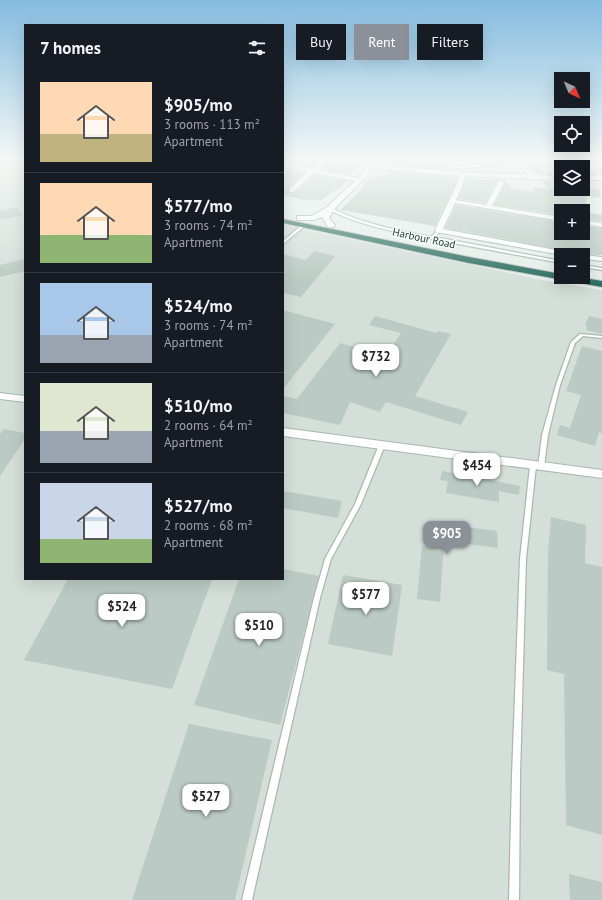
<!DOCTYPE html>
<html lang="en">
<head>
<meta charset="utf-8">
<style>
  :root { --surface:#171b24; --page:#20242c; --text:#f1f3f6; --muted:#9ea1a6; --line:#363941; --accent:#8c9099 }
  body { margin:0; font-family:"PT Sans",sans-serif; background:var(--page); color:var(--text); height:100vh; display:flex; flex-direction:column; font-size:15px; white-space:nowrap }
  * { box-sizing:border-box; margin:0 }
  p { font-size:13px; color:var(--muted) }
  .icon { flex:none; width:22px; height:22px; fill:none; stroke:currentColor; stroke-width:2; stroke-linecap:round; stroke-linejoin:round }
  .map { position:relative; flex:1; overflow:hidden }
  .panel { position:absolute; left:24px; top:24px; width:260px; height:556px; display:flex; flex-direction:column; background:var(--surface); border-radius:0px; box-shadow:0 4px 16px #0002 }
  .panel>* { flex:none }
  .hud { position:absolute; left:296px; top:24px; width:246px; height:36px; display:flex; gap:8px }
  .needle { width:26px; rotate:136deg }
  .buttons { position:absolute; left:554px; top:72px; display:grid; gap:8px }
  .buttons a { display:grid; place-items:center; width:36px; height:36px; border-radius:0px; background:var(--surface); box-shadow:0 4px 16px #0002; font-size:20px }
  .price { position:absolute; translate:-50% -34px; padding:0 9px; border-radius:8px; background:#fff; color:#222; font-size:13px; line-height:26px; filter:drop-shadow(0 1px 2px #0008) }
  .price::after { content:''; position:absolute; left:50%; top:24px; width:12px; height:9px; margin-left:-6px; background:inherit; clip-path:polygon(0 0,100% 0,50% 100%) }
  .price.current { background:var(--accent); color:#fff }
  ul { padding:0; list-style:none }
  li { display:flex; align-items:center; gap:12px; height:100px; padding:0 16px }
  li+li { border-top:1px solid var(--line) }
  li span { display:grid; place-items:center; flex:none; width:112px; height:80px; border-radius:0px; color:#555 }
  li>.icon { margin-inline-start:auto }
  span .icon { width:48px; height:48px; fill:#fffc; stroke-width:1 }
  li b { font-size:17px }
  h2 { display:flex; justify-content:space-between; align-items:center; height:48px; padding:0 16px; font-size:17px }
  .pill { padding:0 14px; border-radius:0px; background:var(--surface); box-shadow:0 4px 16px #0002; font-size:14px; line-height:36px }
  .pill.current { background:var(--accent); color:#fff }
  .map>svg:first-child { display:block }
</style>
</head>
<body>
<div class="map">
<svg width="602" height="900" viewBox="0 0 602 900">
  <rect width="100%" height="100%" fill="#e6efeb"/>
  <path fill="#d4dfda" d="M0,158H25V579H283V225L543,280L602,290V900H0Z"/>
  <path fill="#bbcac4" d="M287,158H319L314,168L286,161Z
    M328,158H352L349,161L362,162L350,175L322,169Z
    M389,158H442L449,169L393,165Z
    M522,158H532L545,174L535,173Z
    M288,169L305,173L288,189L289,194L294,193L314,175L349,181L320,201L310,199L308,201L283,195V172Z
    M394,172L457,177L456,184L435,226L340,210L364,187H362L368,180Z
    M466,178L489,180L490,179H495L506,180V183L511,184L509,188L532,191L534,187L550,189L542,181H549L552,189L566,192H574L575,189H599L601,198L588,196L585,211H561V215L494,205L505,184L502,180L497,182L485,203L458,199Z
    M456,205L561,222V233H583V226L602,228V255L583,254L581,255L572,252L445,228Z
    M17,207L23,215L0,220V211Z
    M583,212L602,215V221L583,219Z
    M314,251L335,256L301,297L283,293V254L306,260Z
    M25,259V271L0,277V265Z
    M283,310L335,324L283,389Z
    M375,316L436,333L438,331L451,334L415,396L468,412L461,425L386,402L380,412L350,402L340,425L283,413V396L297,399L340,343L386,356L401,333L369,325Z
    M589,316L602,319V334L586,330L587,326L585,325Z
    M582,346L602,351V433L599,432L595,446L557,435L560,425L570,428L581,395L566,391Z
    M4,429L25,433V439L0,476V434Z
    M442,471L520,486L519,495L499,491V502L446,493L448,481L440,480Z
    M283,491L342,501L338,518L283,508Z
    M551,517L586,525L585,563L602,567V835L566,825L564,674L547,670L548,553Z
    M433,523L497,531L498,548L444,541L440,602L417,599L422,546L432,547Z
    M283,569L319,576L280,725L194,705L239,579H283Z
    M343,575L402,585L392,656L328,644Z
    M68,579H212L172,689L24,660Z
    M189,724L272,740L235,900H132Z
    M569,874L602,882V900H570Z"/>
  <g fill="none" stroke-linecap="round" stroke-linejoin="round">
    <defs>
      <path id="lane" d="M540,158H543L558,177V179H556Z
        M520,163L535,177V179H533L519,165L457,168L456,169L463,173V175H462L452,169L456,166Z
        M602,169V171L598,172L602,178L599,179L594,172Z
        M329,208H331C363,224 397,230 431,237L439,229L441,230L435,237L561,261V263C523,256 485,249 447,242C406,234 366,228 329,210Z
        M303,224L306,225L283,244V241Z
        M583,265L602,268V270L583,267Z
        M580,334L602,336V338L583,336L575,343L560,385L548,435L544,467L541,469L539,468L538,467L542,435L556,385L571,342Z
        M382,443L385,445L361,504L331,559L320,598L252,900H242L314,598L325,559L355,504L379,445Z
        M533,464L536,466L526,559L520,776L519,900H509L512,776L520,559L530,466Z"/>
      <path id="street" d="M321,158H327L318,173H314L293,192H289V190L310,170H314Z
        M462,172L465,174L463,184L456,200L486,205L498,183L501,181L504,183L492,206L561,217V221L455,203L443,229L572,253L576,255H561L436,232L435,230L457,184L459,174Z
        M583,220L602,223V227L583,224Z
        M582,255H583L602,257V261L583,259V255Z
        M0,393L25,396V402L0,399Z
        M283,428L602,470V478L283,436Z"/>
      <path id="secondary" d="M369,158H376L375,161L389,166L462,172L561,176V180L462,176L388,170L373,165C363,187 340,197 329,218L335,225L334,227H328L322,217L314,220H297V216H312L327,207L355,181L283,167V163L358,178L362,174Z
        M583,176H602V180H583Z"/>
      <path id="highway" d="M283,219L469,257L561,274V277H578L602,281V287L469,263L283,223Z"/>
    </defs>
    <use href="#lane" stroke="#a8b8b2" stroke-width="2.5"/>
    <use href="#street" stroke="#a8b8b2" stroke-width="2"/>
    <use href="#secondary" stroke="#a4bbb3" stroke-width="2"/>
    <use href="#highway" stroke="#c2cac8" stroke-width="2"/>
    <use href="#lane" fill="#fff" fill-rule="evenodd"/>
    <use href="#street" fill="#fff" fill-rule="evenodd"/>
    <use href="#secondary" fill="#fff" fill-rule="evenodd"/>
    <use href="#highway" fill="#2f6f62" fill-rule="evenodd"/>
  </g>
  <linearGradient id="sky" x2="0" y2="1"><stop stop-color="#84bce0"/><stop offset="0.56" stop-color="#f4f8f6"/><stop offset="1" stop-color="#f4f8f6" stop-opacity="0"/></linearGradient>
  <rect width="602" height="284" fill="url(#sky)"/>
  <g text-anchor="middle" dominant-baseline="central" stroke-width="3" stroke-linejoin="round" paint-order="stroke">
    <g font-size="11" fill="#24423a" stroke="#f7fbf9">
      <text transform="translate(424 238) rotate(12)">Harbour Road</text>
    </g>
  </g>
</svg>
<div class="buttons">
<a><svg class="needle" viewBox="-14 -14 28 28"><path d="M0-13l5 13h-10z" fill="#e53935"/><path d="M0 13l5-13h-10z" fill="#9ea1a6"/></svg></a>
<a><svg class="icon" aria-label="locate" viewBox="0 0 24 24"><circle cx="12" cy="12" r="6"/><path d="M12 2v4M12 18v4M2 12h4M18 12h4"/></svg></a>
<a><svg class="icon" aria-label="layers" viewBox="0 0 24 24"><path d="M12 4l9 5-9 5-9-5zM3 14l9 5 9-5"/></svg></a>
<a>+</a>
<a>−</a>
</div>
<b class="price" style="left:376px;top:378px">$732</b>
<b class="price" style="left:477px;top:487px">$454</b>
<b class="price current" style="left:447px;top:555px">$905</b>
<b class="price" style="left:366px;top:616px">$577</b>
<b class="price" style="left:122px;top:628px">$524</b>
<b class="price" style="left:259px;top:647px">$510</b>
<b class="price" style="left:206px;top:818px">$527</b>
<div class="hud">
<a class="pill">Buy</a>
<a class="pill current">Rent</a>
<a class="pill">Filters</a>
</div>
<section class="panel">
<h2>7 homes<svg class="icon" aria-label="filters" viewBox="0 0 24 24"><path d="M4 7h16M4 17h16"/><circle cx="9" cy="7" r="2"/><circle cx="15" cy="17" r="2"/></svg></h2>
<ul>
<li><span style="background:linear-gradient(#ffd9b3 65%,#c2b280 0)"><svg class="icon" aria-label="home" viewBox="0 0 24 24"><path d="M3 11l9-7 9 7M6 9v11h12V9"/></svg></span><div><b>$905/mo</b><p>3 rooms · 113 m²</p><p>Apartment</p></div></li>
<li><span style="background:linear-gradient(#ffd9b3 65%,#8fb573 0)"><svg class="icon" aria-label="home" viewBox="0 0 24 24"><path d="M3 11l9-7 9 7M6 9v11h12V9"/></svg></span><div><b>$577/mo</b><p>3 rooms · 74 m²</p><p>Apartment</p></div></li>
<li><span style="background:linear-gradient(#a9c7e8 65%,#9aa5b1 0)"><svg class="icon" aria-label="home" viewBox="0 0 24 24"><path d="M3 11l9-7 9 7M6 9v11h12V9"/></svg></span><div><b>$524/mo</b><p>3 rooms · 74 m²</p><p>Apartment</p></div></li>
<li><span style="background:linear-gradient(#dfe7d0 60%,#9aa5b1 0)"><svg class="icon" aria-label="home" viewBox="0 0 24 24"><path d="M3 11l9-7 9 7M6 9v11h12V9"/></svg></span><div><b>$510/mo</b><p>2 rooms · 64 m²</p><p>Apartment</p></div></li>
<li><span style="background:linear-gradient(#c9d6e8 70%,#8fb573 0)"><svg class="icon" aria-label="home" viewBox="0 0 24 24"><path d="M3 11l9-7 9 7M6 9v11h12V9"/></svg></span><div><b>$527/mo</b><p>2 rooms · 68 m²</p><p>Apartment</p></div></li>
</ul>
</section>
</div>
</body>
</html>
